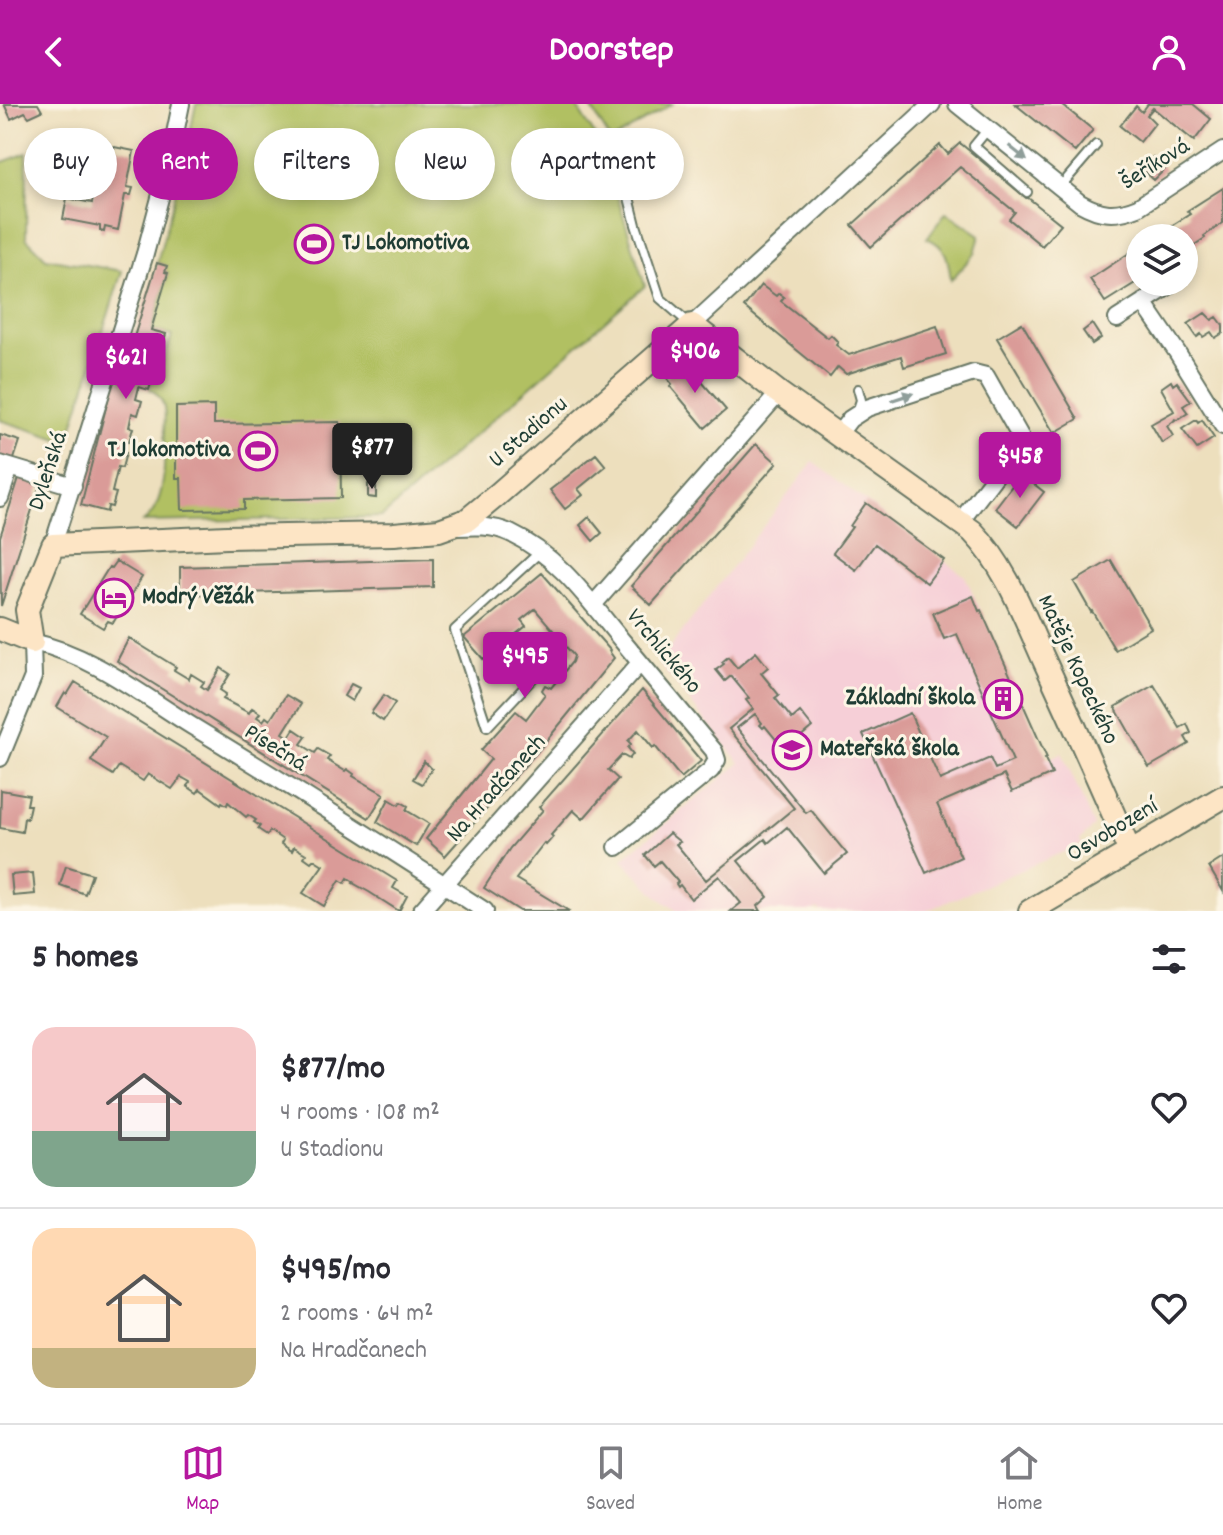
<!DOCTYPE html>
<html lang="en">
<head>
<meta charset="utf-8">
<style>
  :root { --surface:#fff; --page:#f2f2f3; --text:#2b2b33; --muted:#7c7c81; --line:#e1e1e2; --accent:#b5179e }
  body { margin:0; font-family:Dekko,sans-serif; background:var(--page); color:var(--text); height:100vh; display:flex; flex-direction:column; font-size:30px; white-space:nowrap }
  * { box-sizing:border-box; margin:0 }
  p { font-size:26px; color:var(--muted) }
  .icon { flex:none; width:44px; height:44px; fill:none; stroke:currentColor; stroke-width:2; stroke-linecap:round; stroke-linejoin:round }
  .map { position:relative; height:807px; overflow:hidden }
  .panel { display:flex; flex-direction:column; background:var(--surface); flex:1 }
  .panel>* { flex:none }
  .guide { position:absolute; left:24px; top:24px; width:800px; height:72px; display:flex; gap:16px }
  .tools { position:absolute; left:1126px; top:120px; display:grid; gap:16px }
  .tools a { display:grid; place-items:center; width:72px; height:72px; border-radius:50%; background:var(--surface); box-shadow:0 4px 12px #0003; font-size:40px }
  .price { position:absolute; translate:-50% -68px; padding:0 18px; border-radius:8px; background:var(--accent); color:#fff; font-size:26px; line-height:52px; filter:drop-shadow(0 2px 4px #0008) }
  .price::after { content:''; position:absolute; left:50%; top:48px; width:24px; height:18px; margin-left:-12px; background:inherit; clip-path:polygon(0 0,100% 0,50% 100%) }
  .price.on { background:#222; color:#fff }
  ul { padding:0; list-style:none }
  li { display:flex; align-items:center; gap:24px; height:200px; padding:0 32px }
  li+li { border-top:2px solid var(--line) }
  li span { display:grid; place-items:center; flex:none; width:224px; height:160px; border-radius:24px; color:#555 }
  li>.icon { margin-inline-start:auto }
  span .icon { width:96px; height:96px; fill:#fffc; stroke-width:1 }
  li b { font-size:34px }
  h2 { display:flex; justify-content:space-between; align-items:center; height:96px; padding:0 32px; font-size:34px }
  .tag { padding:0 28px; border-radius:36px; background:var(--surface); box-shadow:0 4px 12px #0003; font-size:28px; line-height:72px }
  .tag.on { background:var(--accent); color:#fff }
  header { display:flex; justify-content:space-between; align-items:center; height:104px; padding:0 32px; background:var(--accent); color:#fff; font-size:36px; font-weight:700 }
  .tabs { display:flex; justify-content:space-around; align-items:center; height:112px; border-top:2px solid var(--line); background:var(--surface); font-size:22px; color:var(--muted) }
  .tabs a { display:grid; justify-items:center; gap:4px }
  .tabs .on { color:var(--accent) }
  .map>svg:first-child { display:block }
</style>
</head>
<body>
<header><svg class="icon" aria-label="back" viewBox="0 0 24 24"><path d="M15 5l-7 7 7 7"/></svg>Doorstep<svg class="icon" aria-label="person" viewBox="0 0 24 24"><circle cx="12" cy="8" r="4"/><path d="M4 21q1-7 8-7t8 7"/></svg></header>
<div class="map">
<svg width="1223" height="807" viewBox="0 0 1223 807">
  <rect width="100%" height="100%" fill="#fcf5e5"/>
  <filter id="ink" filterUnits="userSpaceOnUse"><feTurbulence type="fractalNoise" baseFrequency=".0125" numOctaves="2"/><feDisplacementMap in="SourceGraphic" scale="16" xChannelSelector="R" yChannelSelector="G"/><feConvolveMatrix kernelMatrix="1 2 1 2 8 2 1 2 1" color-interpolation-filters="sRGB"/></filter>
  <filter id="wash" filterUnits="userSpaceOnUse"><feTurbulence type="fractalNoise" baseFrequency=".006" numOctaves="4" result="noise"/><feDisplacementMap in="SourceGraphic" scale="32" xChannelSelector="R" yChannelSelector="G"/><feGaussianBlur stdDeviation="1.8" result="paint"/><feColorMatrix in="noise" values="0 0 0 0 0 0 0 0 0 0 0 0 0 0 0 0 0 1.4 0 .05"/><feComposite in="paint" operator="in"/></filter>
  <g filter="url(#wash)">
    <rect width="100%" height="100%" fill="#eddfbd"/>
    <path fill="#f6cfd7" d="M813,358L965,472L1048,655L1062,649L1094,722L1080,736L1082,740L926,807H820L818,805L814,807H677L658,793L622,755L740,659L658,559Z"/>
    <path fill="#b1c062" stroke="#687e4b" stroke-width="2" d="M196,0H575L602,43L645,182L382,413L143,418C167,401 165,356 164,329C164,321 166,312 164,304C163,296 156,288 150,285L156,263L161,264L172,232L152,226L168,169L165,168L166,162L157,159L184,57Z
      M589,0H672L611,37Z
      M27,49L26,134L46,154L122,167L68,338L0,316V59Z
      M946,108L980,131L975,149L951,176C948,155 948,143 927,134Z"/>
    <g id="blocks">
      <path fill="#da9b98" d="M4,0H38L42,7L29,13L25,8L11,15Z
        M1015,0H1061L1093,26L1075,48Z
        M1148,0H1193L1211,15L1194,37L1153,4L1147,11L1155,19L1140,38L1120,22L1136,2L1142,8Z
        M80,36L134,47L127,83L133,84L131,91H125L118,126L105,123L104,128L100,127V122L63,115L67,94L92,99L100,64L75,58Z
        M960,39L1026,94L1027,93L1061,120L1042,142L1009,115L1015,108L960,63L871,143L852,121L940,41L948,50Z
        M1153,53L1165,65L1154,76L1141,64Z
        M1223,84V119L1204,132L1205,134L1190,144L1192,147L1184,152V134H1152L1190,110L1187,107Z
        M1140,142V176L1105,198L1090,175Z
        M157,159L167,162L165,168L168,169L151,226L166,230L149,286L139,283L136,295L142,297L138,311L132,309L129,323L133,324L129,338L125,337L122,348L126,349L122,364L118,363L112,388L116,389L112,403L108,402L107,408L81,401L113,276L120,278Z
        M761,181L776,192L779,189L784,193L781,197L828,234L831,231L838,238L836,241L849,251L937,222L946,250L904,263L901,252L846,270L838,263L830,273L744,203Z
        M1205,209L1212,216L1217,213L1223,221V229L1215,234L1211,228L1203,233L1201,230L1197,233L1188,220Z
        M1022,219L1078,315L1054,329L997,234Z
        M1092,220L1101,234L1092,240L1083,227Z
        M685,258L726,306L705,324L670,282L672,280L666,273Z
        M1171,277L1173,281L1177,278L1191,297L1183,302L1188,309L1177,316L1174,315L1175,316L1167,322L1173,332L1162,339L1151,320L1174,307L1161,284Z
        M214,302V320L340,318L341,394L244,396V405L182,406L181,374H176V303Z
        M1196,316L1198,319L1202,316L1214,334L1197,345L1182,325Z
        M0,331L20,337L13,358L0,353Z
        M756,340L777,359L651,501L631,482Z
        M596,350L606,362L578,385L583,391L565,405L550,386Z
        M1033,357L1040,363L1033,373L1025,368Z
        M1021,370L1044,388L1018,422L995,404Z
        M19,374L40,381L1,502L0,433Z
        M368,380H376V394L368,393Z
        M866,399L944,456L927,479L875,440L856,466L833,449L852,423L850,422Z
        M589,413L602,429L593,437L580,421Z
        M433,455V483L180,491V463Z
        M1111,456L1151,524L1115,546L1092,507L1091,508L1074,478Z
        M116,457L142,473L123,504L125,505L121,511L119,509L113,519L108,517L103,524L80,510L109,463L111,464Z
        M542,469L610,546L609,547L614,554L538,647L445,752L426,735L491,655L481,646L516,607L526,615L545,590L542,586L545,581L551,584L572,558L574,552L558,533L554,537L548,530L553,526L535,505L521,516L526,522L484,556L464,533Z
        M973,492L979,507L981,506L1047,654L1045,655L1052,670L1012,688L1004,671L937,700L961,753L926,769L863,630L910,609L940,676L990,654L995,665L1013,657L957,530L944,535L933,509Z
        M129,534L176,563L174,566L189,575L191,570L204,578L201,582L207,586L221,564L230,570L220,586L226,590L223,595L249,609L252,604L260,609L257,613L263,617L266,613L270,616L286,591L301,600L283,629L289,633L294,625L306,633L301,640L315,649L318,645L330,652L327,656L345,667L347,665L354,670L353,672L384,690L369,714L117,557Z
        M756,548L768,563L761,569L779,591L775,594L792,615L800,608L812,623L793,639L804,652L798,657L794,652L786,659L777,649L783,644L765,622L763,624L760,621L762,619L755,610L737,624L806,709L811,706L847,750L824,769L787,723L768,739L765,735L738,757L768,793L758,802L761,807H731L741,799L719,772L691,795L680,781L678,783L676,780L678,778L660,757L654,762L645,751L669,729L680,738L676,740L706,776L794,704L729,625L753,605L746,596L749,594L731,572L725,577L716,566L724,560L722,558L728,553L737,564Z
        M75,578L397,777L393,784L407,792L399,807L369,788L353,779L354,778L348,774L345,779L340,776L324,802L303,789L323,761L315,756H313L311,758L304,753L306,750L294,743L292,747L281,740L283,736L270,727L267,731L258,725L260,722L254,718L256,716L248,711L246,713L228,698L227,701L222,698L221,700L200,685L197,689L187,682L190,678L181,673L172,685L148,670L143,677L119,662L113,671L91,657L106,633L57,603L65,589L67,591Z
        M351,580L359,584L352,597L344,592Z
        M1154,581L1180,624L1187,620L1191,629L1185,633L1189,640L1149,663L1115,603Z
        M642,586L701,657L681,674L655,642L653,644L638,626L628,637L631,640L628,644L633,650L629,655L622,651L608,666L618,675L583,715L573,706L551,731L553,733L546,741L544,739L516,775L569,807H520L484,784L510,744L543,706L539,703Z
        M384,591L395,599L383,617L371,609Z
        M424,657L432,665L422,680L413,675Z
        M1,686L29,691L27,701H30L27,715L24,714L22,728L0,724Z
        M389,695L399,701L401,698L408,702L406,706L429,720L416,742L377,718Z
        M1223,754V787L1209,763Z
        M66,762L92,770L85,790L60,781Z
        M33,769L35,790L13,792L11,771Z"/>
    </g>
  </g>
  <g filter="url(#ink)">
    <use href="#blocks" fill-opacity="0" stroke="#677664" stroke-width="2"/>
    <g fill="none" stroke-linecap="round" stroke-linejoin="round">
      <defs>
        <path id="lane" d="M988,25L974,42L1027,88
          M616,42L636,121L660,194L691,221
          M1060,83L1096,41
          M857,308L861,296L858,285
          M540,448L455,526L487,623L554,552"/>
        <path id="street" d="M957,0L1080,99C1101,111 1116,112 1138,103L1223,47
          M1143,198L1177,248L1223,322
          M1117,215L1167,183
          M692,221L932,0
          M837,332L850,315L867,304L974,269L986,272L1020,332L1018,342L960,418
          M0,360L73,382
          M0,394L10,363
          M456,423C474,422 493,421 510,429C559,452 590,498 624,539C654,575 684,611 714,647L717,656L711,666L617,743
          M53,441L145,150L168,64L181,0
          M593,501L779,289
          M0,654L33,573L32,538C91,550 142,591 192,622C291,682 388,744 485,807
          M421,807L640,559"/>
        <path id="secondary" d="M0,525L32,538
          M32,538L27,506L53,441L227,433L394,430L439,426L467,416L496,392L692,221L779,289L972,427C1006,462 1024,512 1044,556C1073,619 1102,683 1130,748
          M1030,807L1223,693"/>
      </defs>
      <use href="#lane" stroke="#677664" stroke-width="12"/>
      <use href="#street" stroke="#677664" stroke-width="20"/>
      <use href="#secondary" stroke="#677664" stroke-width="26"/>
      <use href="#lane" stroke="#fff" stroke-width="8"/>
      <use href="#street" stroke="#fff" stroke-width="16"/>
      <use href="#secondary" stroke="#fde5c5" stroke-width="22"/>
    </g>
    <defs><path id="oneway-solid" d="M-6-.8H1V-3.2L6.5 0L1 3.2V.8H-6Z" transform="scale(2)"/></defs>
    <g fill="#8f9e9a">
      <use href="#oneway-solid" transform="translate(1018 49) rotate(39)"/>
      <use href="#oneway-solid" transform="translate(902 293) rotate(-18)"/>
    </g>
  </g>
  <defs>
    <symbol id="stadium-ring" viewBox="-11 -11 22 22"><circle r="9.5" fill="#fcf5e5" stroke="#b5179e" stroke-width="1.5"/><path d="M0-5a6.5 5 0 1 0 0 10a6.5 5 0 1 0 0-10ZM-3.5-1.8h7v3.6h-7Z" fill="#b5179e"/></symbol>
    <symbol id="hotel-ring" viewBox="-11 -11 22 22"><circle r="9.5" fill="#fcf5e5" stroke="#b5179e" stroke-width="1.5"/><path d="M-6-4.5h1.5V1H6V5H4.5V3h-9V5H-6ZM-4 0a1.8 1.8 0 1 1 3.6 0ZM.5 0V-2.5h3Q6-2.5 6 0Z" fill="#b5179e"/></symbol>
    <symbol id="building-ring" viewBox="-11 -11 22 22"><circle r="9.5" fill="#fcf5e5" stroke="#b5179e" stroke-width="1.5"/><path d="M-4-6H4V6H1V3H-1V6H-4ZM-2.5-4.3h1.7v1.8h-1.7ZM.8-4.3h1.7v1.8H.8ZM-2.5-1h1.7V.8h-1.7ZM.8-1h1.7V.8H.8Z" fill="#b5179e"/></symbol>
    <symbol id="school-ring" viewBox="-11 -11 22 22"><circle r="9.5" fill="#fcf5e5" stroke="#b5179e" stroke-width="1.5"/><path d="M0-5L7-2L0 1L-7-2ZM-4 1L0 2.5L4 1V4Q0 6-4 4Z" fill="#b5179e"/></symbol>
  </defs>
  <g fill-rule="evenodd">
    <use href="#stadium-ring" x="292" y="118" width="44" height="44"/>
    <use href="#stadium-ring" x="236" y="325" width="44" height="44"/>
    <use href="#hotel-ring" x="92" y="472" width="44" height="44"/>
    <use href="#building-ring" x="981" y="573" width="44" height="44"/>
    <use href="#school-ring" x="770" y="624" width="44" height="44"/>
  </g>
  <g text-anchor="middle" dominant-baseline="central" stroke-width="6" stroke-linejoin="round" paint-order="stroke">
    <g font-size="24" fill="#1f3d34" stroke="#fcf5e5">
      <text transform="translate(1156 61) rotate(-32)">Šeříková</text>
      <text transform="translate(529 329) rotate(-41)">U Stadionu</text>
      <text transform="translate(49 367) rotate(-72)">Dyleňská</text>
      <text transform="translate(663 548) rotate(50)">Vrchlického</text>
      <text transform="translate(1077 566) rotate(65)">Matěje Kopeckého</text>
      <text transform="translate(275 645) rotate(32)">Písečná</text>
      <text transform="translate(497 685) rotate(-48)">Na Hradčanech</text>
      <text transform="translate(1113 727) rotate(-31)">Osvobození</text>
    </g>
    <g font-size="24" font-weight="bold" fill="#1f3d34" stroke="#fcf5e5" text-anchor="start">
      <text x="342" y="140">TJ Lokomotiva</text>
      <text x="230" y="347" text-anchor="end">TJ lokomotiva</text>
      <text x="142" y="494">Modrý Věžák</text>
      <text x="975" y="595" text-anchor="end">Základní škola</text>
      <text x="820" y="646">Mateřská škola</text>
    </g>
  </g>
</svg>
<div class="tools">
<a><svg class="icon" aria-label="layers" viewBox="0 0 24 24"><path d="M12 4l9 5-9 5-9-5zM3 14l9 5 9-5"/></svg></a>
</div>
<b class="price" style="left:695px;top:291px">$406</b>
<b class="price" style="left:126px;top:297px">$621</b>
<b class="price on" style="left:372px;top:387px">$877</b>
<b class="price" style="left:1020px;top:396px">$458</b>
<b class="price" style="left:525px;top:596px">$495</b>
<div class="guide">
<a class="tag">Buy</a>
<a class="tag on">Rent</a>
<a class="tag">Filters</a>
<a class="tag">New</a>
<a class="tag">Apartment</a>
</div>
</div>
<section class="panel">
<h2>5 homes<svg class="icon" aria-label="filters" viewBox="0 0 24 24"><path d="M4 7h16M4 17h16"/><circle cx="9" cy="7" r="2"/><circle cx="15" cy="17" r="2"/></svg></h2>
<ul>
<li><span style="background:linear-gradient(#f6c9c9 65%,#7fa58c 0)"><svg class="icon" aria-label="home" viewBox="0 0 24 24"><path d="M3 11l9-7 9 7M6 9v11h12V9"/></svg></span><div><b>$877/mo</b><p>4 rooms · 108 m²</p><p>U Stadionu</p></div><svg class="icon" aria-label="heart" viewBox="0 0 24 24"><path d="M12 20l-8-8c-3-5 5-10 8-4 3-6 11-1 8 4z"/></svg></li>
<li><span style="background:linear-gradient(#ffd9b3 75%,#c2b280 0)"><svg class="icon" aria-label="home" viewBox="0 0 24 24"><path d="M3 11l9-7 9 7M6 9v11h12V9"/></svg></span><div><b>$495/mo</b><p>2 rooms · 64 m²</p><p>Na Hradčanech</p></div><svg class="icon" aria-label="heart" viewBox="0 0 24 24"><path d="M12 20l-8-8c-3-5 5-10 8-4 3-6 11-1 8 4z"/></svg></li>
</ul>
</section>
<nav class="tabs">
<a class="on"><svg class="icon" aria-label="map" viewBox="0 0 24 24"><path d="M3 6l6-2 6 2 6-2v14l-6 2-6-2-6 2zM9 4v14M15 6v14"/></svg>Map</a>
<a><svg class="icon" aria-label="saved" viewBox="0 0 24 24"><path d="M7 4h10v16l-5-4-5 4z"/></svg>Saved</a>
<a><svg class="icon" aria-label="home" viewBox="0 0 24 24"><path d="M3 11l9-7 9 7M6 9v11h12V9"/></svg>Home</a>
</nav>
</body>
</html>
